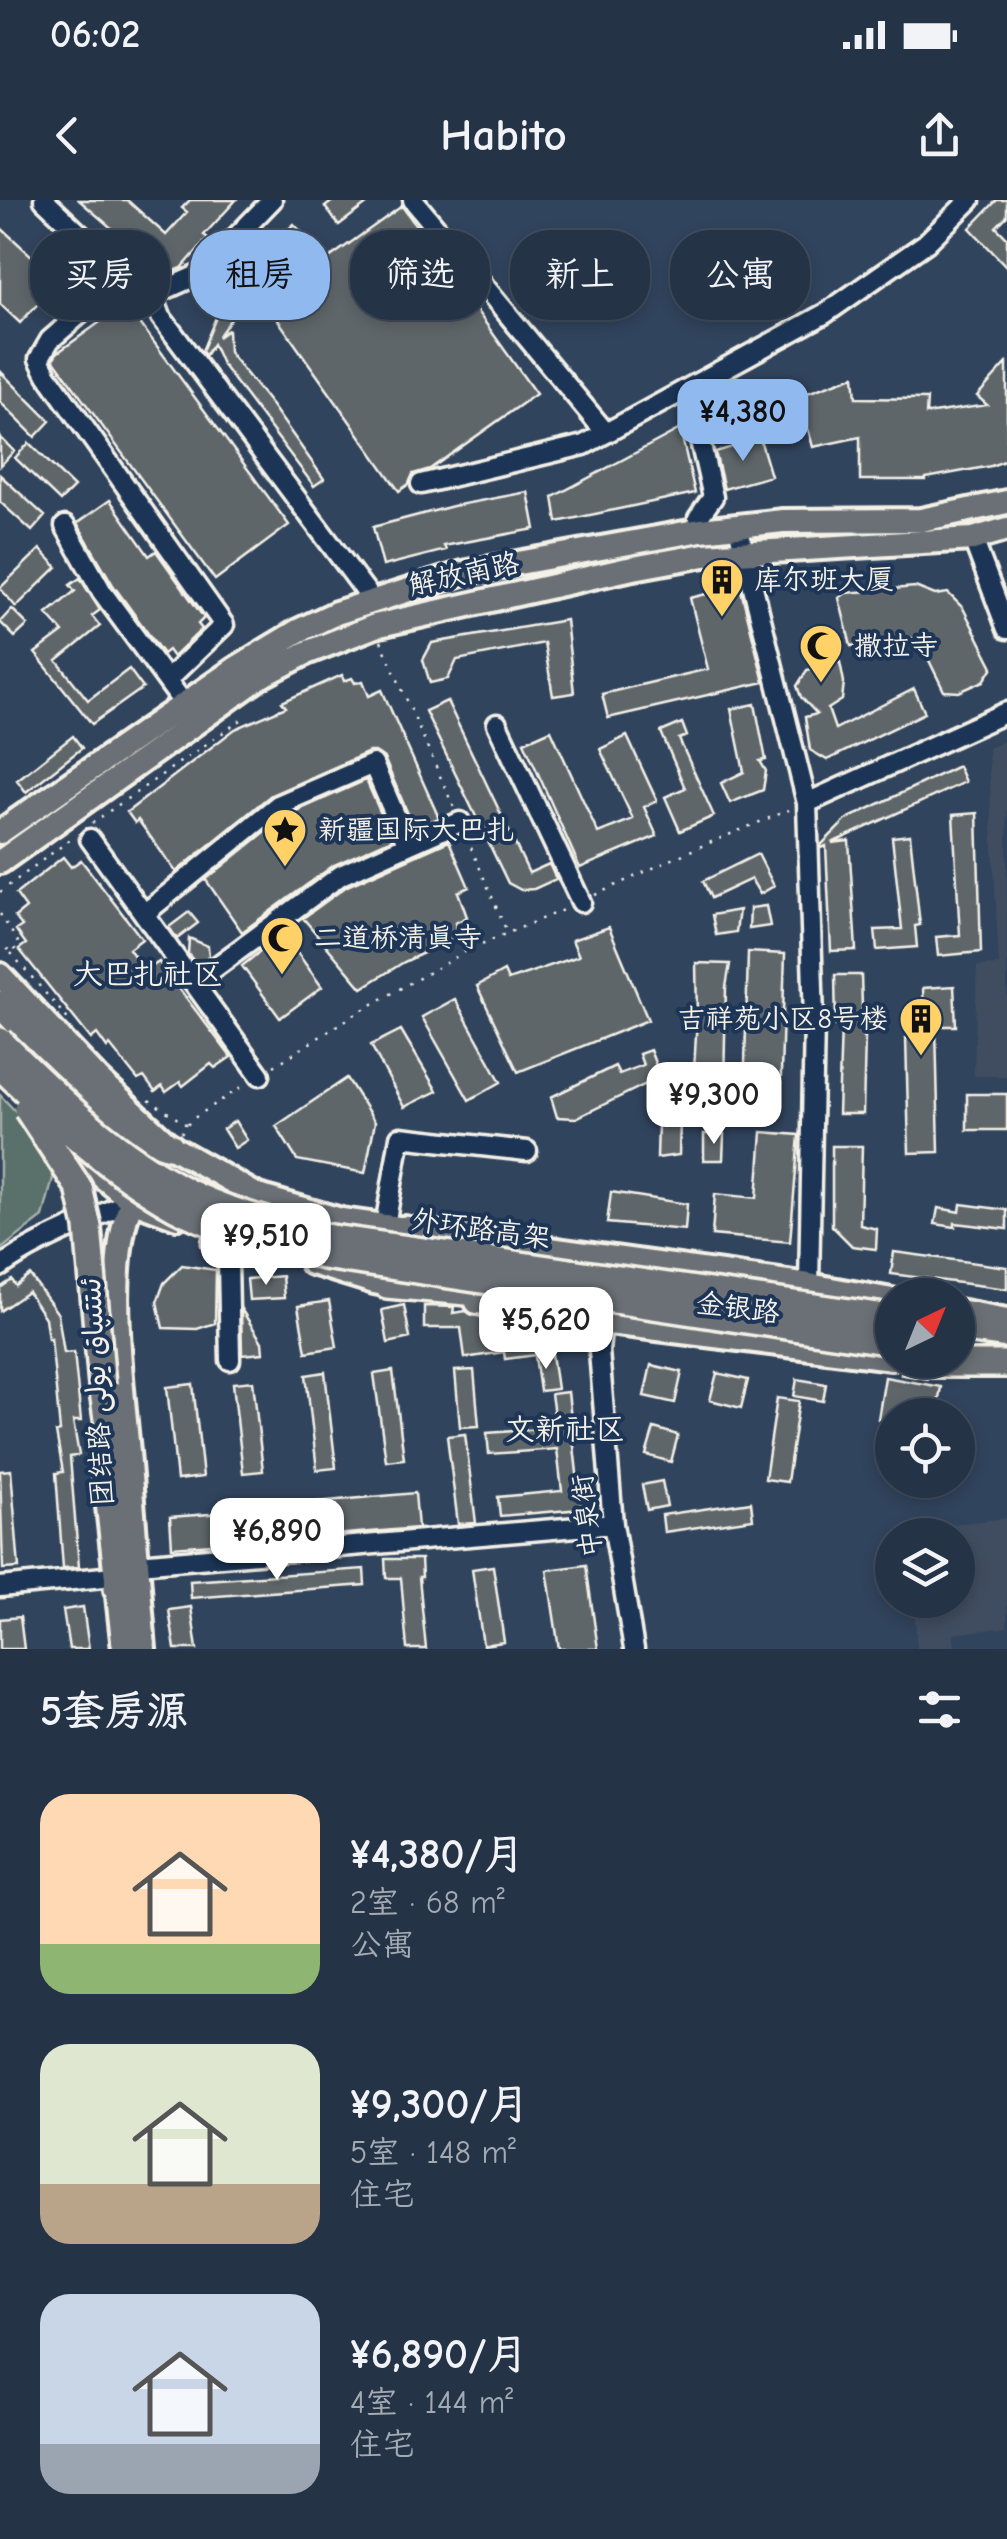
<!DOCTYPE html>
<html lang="zh">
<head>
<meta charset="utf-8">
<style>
  :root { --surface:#253346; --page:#313f51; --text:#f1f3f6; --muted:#a3aab3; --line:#424e5f; --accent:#90b9f0 }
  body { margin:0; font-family:"Comic Neue","Playpen Sans Arabic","LXGW WenKai TC",sans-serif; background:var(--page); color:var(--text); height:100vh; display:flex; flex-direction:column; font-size:38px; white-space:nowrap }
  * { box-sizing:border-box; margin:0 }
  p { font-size:32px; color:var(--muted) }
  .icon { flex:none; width:55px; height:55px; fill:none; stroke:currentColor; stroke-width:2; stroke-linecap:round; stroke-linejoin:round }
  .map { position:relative; height:1449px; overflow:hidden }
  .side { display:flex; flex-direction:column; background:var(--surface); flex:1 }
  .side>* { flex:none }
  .top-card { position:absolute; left:30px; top:30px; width:948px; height:90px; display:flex; gap:20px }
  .needle { width:65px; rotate:43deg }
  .tools { position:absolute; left:875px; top:1078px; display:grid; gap:20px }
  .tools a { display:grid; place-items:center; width:100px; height:100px; border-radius:50%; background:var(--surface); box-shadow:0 5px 15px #0003,0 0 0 2px var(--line); font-size:50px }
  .price { position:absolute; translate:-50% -85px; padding:0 22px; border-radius:20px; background:#fff; color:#222; font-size:32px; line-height:65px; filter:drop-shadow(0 2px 5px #0008) }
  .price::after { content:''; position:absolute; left:50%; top:60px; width:30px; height:22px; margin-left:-15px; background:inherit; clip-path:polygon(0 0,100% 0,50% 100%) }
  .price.active { background:var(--accent); color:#111 }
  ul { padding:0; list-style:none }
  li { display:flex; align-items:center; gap:30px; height:250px; padding:0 40px }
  li span { display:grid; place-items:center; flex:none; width:280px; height:200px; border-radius:30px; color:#555 }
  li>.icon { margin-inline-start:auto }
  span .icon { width:120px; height:120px; fill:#fffc; stroke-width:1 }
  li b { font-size:42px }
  h2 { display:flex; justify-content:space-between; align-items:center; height:120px; padding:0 40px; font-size:42px }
  .pill { padding:0 35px; border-radius:40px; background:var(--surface); box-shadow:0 5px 15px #0003,0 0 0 2px var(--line); font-size:35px; line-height:90px }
  .pill.active { background:var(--accent); color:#111 }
  .status { display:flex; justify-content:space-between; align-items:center; height:70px; padding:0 50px; background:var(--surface); direction:ltr }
  .status svg { height:28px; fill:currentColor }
  header { display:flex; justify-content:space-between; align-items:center; height:130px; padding:0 40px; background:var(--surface); font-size:45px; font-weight:700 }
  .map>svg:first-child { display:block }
</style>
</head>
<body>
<div class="status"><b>06:02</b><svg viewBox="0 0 49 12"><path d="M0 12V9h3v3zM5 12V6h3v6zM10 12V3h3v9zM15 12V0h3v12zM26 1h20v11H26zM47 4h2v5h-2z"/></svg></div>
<header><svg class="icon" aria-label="back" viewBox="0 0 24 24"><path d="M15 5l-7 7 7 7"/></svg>Habito<svg class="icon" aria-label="share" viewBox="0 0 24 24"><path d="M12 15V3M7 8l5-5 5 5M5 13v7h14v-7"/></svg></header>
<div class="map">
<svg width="1007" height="1449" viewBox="0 0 1007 1449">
  <rect width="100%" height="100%" fill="#31445d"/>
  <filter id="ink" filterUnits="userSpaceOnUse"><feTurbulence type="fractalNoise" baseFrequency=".01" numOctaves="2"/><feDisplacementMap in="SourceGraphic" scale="20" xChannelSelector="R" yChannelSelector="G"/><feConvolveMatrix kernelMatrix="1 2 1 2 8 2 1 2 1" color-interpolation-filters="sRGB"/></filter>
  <g filter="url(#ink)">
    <path fill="#3f4e61" d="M1007,540V876H974L977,766L999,765L988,548Z
      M1007,1318V1427L953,1434L955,1446H1003L1004,1449H917L914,1400H958V1335H910V1329Z"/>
    <path fill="#5a6f6a" stroke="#a7b0a9" stroke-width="2.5" d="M0,895L36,933L54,974L43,1017L0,1050Z"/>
    <path fill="#5f666b" stroke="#f4f1e8" stroke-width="2.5" d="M79,0H127L166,35L187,12L182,8L190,0H236L204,35L208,38L182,68L172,72L160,70Z
      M334,0H372L339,25L325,7Z
      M997,0H1007V16L996,27L1007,38V67L970,28Z
      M402,6L536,194L430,269L413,274L409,284L399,291L266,103L280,93L309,114L311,111L290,86Z
      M294,24L308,39L274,69L261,54Z
      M0,27L59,81L20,123L0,104Z
      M246,70L259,79L218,137L228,130L229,152L273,207L324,279L314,286L222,164L213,144L205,156L202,151L221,105Z
      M122,99L289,325L215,380L53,159L57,153L103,120L100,116Z
      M1007,163V260L991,266L926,278V280H860V237L813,247L799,196L854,176L856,198L927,199L926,214L987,205L977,196Z
      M0,171L50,221L35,237L0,202Z
      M680,229L695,293L557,322L553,297Z
      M0,237L14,251L0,266Z
      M760,239L771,276L724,289L715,252Z
      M29,243L74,287L60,301L15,258Z
      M0,275L45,316L32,331L0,302Z
      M528,292L535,329L444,346L446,350L383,366L373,327L453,306Z
      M110,300L149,356L156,351L204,418L198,424L202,429L173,457L168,450L163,454L113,385L77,323Z
      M40,349L57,367L16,407L0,388Z
      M80,378L100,410L92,416L100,426L57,461L88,500L129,469L143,488L92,524L35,453L63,432L47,414L75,391L70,385Z
      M740,386L764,482L608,518L602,494L708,469L690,398Z
      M915,387L935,395L948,393L963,408L993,467L984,481L959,492L944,491L920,442L911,438L851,446L839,398L846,393Z
      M12,409L28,425L15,437L0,422Z
      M566,420L574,493L553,496L544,443L457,460L448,479L430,483L423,460L432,443Z
      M840,462L844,482L842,500L828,509L835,529L914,489L925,513L827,560L810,550L805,517L817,514L801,497L797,486L807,470Z
      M342,475L344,481L352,478L355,483L363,481L369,496L382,490L439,618L414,628L384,558L375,552H369L271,595L176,672L138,620L135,623L127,612L235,529L286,507L282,502Z
      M447,501L529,673L549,664L556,679L534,689L521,690L508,683L425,511Z
      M755,504L766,560L760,561L766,571L763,590L730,603L721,583L744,572L731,509Z
      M682,523L687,536L679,539L714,616L680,631L665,597L685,588L661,532Z
      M551,530L598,633L633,619L600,549L627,536L657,601L644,607L657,636L580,668L524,542Z
      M73,536L82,548L26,592L17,580Z
      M958,566L965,582L832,643L849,641L856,750L831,751L826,646L821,648V645L847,619Z
      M366,580L392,639L334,665L242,732L206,680L204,681L285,616Z
      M977,613L981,752L938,756L936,737L960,735L953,615Z
      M910,635L920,725L915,726L917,747L877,750L875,730L902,729L892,637Z
      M449,641L469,687L458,692L467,717L455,723L460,736L404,762L362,788L303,718L347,686Z
      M758,654L774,686L760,694L751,679L711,698L703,681Z
      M63,657L71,667L81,660L142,739L129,749L145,771L159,762L231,857L215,868L211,864L183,886L180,882L166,892L162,886L155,892L144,877L138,880L110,845L107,848L97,834L91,839L19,749L26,744L16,730L22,726L15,717L26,708L16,694Z
      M766,706L770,726L749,729L750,708Z
      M739,710L736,732L716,735L712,715Z
      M189,712L198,723L177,739L169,727Z
      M609,727L648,820L518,872L477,786L504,771L508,780L579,756L572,740Z
      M283,733L322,787L280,818L242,766Z
      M189,738L208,746L209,756L201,763L194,761L188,754Z
      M748,752L785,754L780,902L744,901Z
      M696,763L730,764L726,787L724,888L714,894L709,889L693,888L697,817Z
      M835,775H861L863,837H865L863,914H838L841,826H836Z
      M954,786L956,826H936L939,952L909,953L906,838L925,837L923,788Z
      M455,799L501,882L469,900L422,817Z
      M401,830L437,891L404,907L371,845Z
      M650,850L657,868L650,882L576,918L557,917L551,897L615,866L619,874L643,865L639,854Z
      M347,878L375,922L365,973L297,960L276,926Z
      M681,888L679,955L657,958L659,890Z
      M967,894H1007V930H967Z
      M235,921L247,940L235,948L223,929Z
      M762,932L799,935L790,1042L712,1035L715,994L757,998Z
      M704,934H724L723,960H704Z
      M832,946H862L860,1025L877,1029L876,1049L852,1046L832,1026Z
      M611,992L687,1004L685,1030L607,1023Z
      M961,1004L1007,1010V1029L955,1023V1027L935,1024L938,1008L960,1012Z
      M894,1052L1007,1067V1089L891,1074Z
      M182,1065L216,1070L215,1123L197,1129L163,1128L157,1102L164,1083Z
      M30,1075L58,1114L64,1153L74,1152L81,1221H73L79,1255L70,1257L79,1367L63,1368L56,1273L63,1272L56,1232L60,1231L51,1138L48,1139L45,1118L28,1092L0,1111V1088L12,1080L16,1086Z
      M282,1076L284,1098L249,1100L247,1079Z
      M329,1101L337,1147L306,1152L298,1106Z
      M404,1105L410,1138L388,1143L382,1110Z
      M424,1106L454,1107L453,1113L466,1111L486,1119L489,1141L534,1137L536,1155L505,1159L504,1152L465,1158L461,1128H424Z
      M241,1109L262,1142L263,1153L242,1155Z
      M552,1154L557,1189L540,1191L535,1156Z
      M651,1165L682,1172L675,1203L644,1196Z
      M474,1170L479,1226L460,1227L455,1171Z
      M393,1171L404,1259L386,1261L374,1174Z
      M325,1172L336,1268L317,1270L306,1175Z
      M717,1173L748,1180L741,1208L710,1200Z
      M885,1177L941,1187L936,1215H892V1222L878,1219Z
      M797,1179L826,1184L823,1201L794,1196Z
      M253,1181L263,1271L243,1273L233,1183Z
      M193,1184L203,1277L177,1280L167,1187Z
      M568,1192L581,1309L500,1316L498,1297L562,1291L557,1249L489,1254L487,1233L556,1228L551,1194Z
      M777,1198L799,1201L787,1282L765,1279Z
      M654,1228L678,1235L671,1262L646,1255Z
      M465,1234L476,1323L458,1324L447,1236Z
      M11,1270L19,1368L3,1369L0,1271Z
      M662,1281L667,1306L647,1310L642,1285Z
      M415,1293L418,1328L310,1337L306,1303Z
      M751,1302L753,1319L664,1332L662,1315Z
      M278,1309L281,1339L172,1347L170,1317Z
      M385,1359H421L422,1377H419L426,1449H407L401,1378H386Z
      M586,1365L598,1449H559L547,1370Z
      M493,1366L504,1442L483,1445L472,1369Z
      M364,1369L365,1385L191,1398L190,1381Z
      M83,1407L89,1449H69L63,1410Z
      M191,1407L197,1449H175L169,1410Z
      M20,1417L24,1449H0V1419Z"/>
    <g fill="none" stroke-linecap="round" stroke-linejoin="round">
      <defs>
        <path id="minor" d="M44,0L124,76L153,95L161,117L373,401
          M413,0L606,233
          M124,76L50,140L39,159L47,175L224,425L167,480
          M153,95L200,74L272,0
          M688,189L713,297L698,318
          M421,284L584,245L826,113L926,43L970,0
          M65,326L102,392L184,504
          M738,327L807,603L814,820L809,1085
          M973,339L1007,429
          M497,524L581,702
          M807,603L1007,512
          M90,639L260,875
          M408,645L460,622
          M144,714L278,605L373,564L408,645L341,675L194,783
          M385,1026L400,937L527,951
          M215,1031L212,1043L224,1050L228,1061L230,1160
          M0,1067C40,1038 87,1023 131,1000
          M603,1112L599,1151L613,1324L634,1449
          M138,1364L613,1324
          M0,1387L114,1376"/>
        <path id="major" d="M0,632L235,469L298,431L336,413L463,373L701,330L783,321L921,320L1007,302
          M0,662L260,477L306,453L375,426L628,369L704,355L973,339L1007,329
          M0,775L99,880L170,946L258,996L341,1020L809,1085L892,1100
          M71,951L131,1000L177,1017
          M139,989C100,1044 124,1197 129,1264C134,1325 139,1387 144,1449
          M312,1063L374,1082L406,1088
          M477,1102L601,1122L892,1158
          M958,1111L1007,1120
          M104,1271L124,1449"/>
        <path id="highway" d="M0,804L89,898L136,935L170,946
          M405,1029L445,1041
          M387,1085L501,1095
          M958,1128L1007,1135
          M102,1185L122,1319L117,1389"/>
      </defs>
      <use href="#minor" stroke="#f4f1e8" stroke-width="25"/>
      <use href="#major" stroke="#f4f1e8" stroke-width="30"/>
      <use href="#highway" stroke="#f4f1e8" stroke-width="32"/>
      <path stroke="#f4f1e8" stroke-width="2.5" stroke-dasharray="2.5 8" stroke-linecap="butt" d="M381,441L454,608
        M92,623L244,518
        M467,638L507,732
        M0,692L75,636
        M595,695L692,650L789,610
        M0,714L20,745L11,753L7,748
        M11,753L72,824
        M274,866L357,813L472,748L565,709
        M149,900L187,925
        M181,933L191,920L246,884"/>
      <use href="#minor" stroke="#1d3557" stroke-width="18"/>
      <use href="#major" stroke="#6b7074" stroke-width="22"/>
      <use href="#highway" stroke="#6b7074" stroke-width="25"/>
      <defs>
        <path id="highway-bridge" d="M0,841C58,898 113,953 186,991C230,1013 278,1024 325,1037L892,1118
          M0,866C55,919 108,970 175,1007C220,1031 275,1042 323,1056L892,1142
          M27,909L79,988L88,1027L102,1185
          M902,1160L928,1164H1007"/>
      </defs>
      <use href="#highway-bridge" stroke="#f4f1e8" stroke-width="32" stroke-linecap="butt"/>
      <use href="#highway-bridge" stroke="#6b7074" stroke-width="25"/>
    </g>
  </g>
  <defs>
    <symbol id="building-pin" viewBox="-11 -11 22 30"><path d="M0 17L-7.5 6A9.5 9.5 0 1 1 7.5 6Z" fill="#ffd166" stroke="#1d3557"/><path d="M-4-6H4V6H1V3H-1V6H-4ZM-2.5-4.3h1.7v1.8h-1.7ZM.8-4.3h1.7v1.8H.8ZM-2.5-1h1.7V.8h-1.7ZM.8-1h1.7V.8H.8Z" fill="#111"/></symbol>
    <symbol id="mosque-pin" viewBox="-11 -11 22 30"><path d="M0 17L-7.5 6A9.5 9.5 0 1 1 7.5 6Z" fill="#ffd166" stroke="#1d3557"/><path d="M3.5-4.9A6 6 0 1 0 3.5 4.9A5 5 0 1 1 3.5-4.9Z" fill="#111"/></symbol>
    <symbol id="sight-pin" viewBox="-11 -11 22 30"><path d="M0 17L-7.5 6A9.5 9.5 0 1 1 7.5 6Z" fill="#ffd166" stroke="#1d3557"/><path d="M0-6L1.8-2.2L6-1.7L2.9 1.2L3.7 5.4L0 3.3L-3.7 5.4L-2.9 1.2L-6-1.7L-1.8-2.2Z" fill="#111"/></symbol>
  </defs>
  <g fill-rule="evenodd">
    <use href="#building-pin" x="697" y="355" width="50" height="68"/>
    <use href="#mosque-pin" x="796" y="421" width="50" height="68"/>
    <use href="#sight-pin" x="260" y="605" width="50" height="68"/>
    <use href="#mosque-pin" x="257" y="713" width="50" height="68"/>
    <use href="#building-pin" x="896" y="794" width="50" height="68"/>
  </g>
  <g text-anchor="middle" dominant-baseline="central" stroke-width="8" stroke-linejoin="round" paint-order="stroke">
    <g font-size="28" fill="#f4f1e8" stroke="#1d3557">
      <text transform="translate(464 374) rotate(-12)">解放南路</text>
      <text transform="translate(481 1029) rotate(8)">外环路高架</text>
      <text transform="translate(738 1108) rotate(7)">金银路</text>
      <text transform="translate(97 1192) rotate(-93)">团结路 ئىتتىپاق يولى</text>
      <text transform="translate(587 1316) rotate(-97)">中泉街</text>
    </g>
    <g font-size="28" fill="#f4f1e8" stroke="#1d3557" text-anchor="start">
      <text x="754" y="380">库尔班大厦</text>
      <text x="854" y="446">撒拉寺</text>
      <text x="318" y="630">新疆国际大巴扎</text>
      <text x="314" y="738">二道桥清真寺</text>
      <text x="888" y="819" text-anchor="end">吉祥苑小区8号楼</text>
    </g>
    <g font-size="30" fill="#f4f1e8" stroke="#1d3557">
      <text x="148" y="774">大巴扎社区</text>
      <text x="565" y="1229">文新社区</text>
    </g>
  </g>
</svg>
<div class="tools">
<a><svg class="needle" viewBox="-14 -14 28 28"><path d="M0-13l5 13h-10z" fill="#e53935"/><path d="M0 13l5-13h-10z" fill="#a3aab3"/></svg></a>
<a><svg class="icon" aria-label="locate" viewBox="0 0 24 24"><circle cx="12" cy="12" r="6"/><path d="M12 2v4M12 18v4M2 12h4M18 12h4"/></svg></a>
<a><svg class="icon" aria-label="layers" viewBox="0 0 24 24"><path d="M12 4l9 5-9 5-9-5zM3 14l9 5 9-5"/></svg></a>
</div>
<b class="price active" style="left:743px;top:264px">¥4,380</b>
<b class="price" style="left:714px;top:947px">¥9,300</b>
<b class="price" style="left:266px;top:1088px">¥9,510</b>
<b class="price" style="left:546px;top:1172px">¥5,620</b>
<b class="price" style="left:277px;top:1383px">¥6,890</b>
<div class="top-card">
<a class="pill">买房</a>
<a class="pill active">租房</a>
<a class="pill">筛选</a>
<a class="pill">新上</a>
<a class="pill">公寓</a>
</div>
</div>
<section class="side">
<h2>5套房源<svg class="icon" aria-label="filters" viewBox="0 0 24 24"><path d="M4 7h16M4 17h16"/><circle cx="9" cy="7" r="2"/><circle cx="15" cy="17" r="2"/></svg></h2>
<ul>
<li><span style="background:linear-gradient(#ffd9b3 75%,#8fb573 0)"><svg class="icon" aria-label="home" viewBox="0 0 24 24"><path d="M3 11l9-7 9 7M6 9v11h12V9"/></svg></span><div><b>¥4,380/月</b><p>2室 · 68 m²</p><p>公寓</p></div></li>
<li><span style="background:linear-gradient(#dfe7d0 70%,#b9a48a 0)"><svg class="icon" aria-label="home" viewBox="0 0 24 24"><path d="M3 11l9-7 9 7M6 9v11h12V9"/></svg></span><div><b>¥9,300/月</b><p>5室 · 148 m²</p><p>住宅</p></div></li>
<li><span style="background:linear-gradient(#c9d6e8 75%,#9aa5b1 0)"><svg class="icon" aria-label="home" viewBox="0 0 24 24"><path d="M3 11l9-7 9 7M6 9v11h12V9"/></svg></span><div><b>¥6,890/月</b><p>4室 · 144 m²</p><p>住宅</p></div></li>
</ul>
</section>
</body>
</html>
